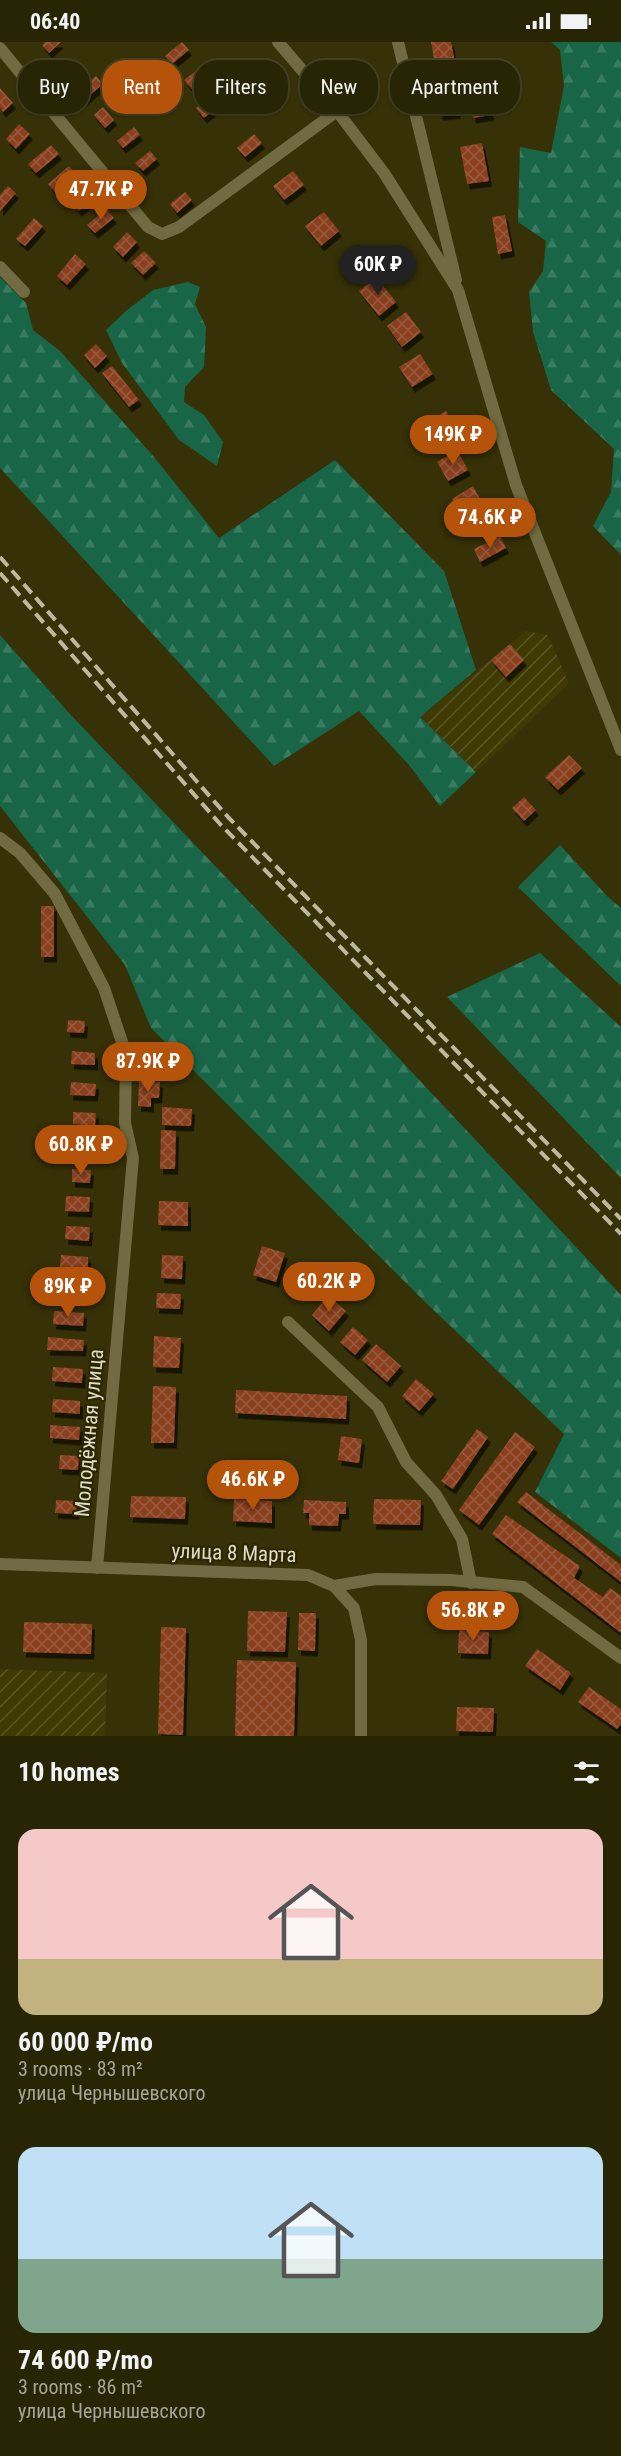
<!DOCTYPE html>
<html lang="en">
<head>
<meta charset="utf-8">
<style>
  :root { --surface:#282504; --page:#302d0e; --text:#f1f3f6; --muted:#a5a59a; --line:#444226; --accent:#b45309 }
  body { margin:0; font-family:"Roboto Condensed",sans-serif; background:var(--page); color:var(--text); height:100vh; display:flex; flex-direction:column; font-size:22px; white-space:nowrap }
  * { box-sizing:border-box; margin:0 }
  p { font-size:20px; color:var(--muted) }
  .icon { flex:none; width:33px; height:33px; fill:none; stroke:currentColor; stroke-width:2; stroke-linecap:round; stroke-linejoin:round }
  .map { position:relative; height:1694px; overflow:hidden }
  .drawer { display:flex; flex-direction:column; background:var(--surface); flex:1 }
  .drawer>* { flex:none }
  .banner { position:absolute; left:18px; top:18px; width:585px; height:54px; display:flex; gap:12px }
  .price { position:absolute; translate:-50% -51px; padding:0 14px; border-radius:21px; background:var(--accent); color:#fff; font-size:20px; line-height:39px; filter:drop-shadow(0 2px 3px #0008) }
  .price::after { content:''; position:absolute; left:50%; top:36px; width:18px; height:14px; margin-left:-9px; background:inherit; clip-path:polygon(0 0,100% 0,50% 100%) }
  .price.active { background:#222; color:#fff }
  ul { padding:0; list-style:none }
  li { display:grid; align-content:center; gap:12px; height:318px; padding:0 18px }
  li span { display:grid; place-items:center; height:186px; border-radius:18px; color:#555 }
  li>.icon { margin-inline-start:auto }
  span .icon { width:108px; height:108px; fill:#fffc; stroke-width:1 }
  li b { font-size:26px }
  h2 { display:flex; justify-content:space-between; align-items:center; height:72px; padding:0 18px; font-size:26px }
  .chip { padding:0 21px; border-radius:24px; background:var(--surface); box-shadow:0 2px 4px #0004,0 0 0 2px var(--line); font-size:21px; line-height:54px }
  .chip.active { background:var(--accent); color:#fff }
  .status { display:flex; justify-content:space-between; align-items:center; height:42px; padding:0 30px; background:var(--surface); direction:ltr }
  .status svg { height:16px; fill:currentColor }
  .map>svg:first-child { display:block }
</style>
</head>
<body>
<div class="status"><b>06:40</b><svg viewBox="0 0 49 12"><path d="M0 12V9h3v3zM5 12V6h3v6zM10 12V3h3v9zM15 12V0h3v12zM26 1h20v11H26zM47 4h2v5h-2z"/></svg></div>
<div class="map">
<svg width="621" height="1694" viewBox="0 0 621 1694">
  <defs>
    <pattern id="industrial-furrows" width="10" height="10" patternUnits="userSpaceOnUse" patternTransform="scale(1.5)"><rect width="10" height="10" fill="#3f3903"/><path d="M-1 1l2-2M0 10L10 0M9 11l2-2" fill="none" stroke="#5a5526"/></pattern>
    <pattern id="forest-firs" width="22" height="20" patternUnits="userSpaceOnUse" patternTransform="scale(1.5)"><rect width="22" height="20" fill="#186647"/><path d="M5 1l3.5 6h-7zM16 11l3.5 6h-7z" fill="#397b60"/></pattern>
    <pattern id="building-cross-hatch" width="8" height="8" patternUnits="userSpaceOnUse" patternTransform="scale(1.5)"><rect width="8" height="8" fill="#8a3f1f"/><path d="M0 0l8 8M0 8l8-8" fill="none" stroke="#9a5a3e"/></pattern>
    <filter id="shadow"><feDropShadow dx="3" dy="5.5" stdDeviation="0" flood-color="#0009"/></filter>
  </defs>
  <rect width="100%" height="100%" fill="#363106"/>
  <path fill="url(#industrial-furrows)" d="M526,589L548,593L569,642L476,730L420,675Z
    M0,1627L107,1631L105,1694H0Z"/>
  <path fill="url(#forest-firs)" d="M551,0H621V513L593,484L611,450L614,407L551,348L533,290L529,250L543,229L546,199L518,180L520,105L551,111L564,44L560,8Z
    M0,235L26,261L33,288L60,309L154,415L219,496L335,418L444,529L476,628L420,675L476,730L440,764L409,723L359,669L274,724L0,426Z
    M188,240L200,245L195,262L206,285L204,325L185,345L184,360L204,373L223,400L217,424L179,398L122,321L106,288L126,269L153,248Z
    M0,593L69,671L393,1010L621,1253V1516L535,1450L564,1392L423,1258L151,986L125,923L0,764Z
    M560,803L607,854L621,866V944L518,845Z
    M540,911L621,985V1136L447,955Z"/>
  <path fill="url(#building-cross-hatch)" filter="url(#shadow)" d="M45,0H61L49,11L42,3Z
    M182,0L189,8L172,22L165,14Z
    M431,0H451L456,25L436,28Z
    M202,24L210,34L193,48L184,38Z
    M483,29L491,73L473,76L470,56L456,59L458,71L440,73L434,37Z
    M96,34L103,42L83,59L76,51Z
    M0,46L13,61L3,70L0,66Z
    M219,47L228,57L204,76L196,66Z
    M103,65L114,78L105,86L94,73Z
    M19,82L30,92L16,107L6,97Z
    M134,85L140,93L123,106L117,99Z
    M254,92L262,101L245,115L237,106Z
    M482,101L489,139L467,142L460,105Z
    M51,103L59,112L36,131L28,122Z
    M150,109L157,117L143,129L135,121Z
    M69,124L77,134L56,151L48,142Z
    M293,129L304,143L284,158L273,144Z
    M8,144L16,151L0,169V153Z
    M89,147L96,155L79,169L72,161Z
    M185,150L192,158L177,171L170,162Z
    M106,167L114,176L95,191L87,183Z
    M324,170L339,189L321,204L305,184Z
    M505,173L512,209L498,212L492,175Z
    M34,176L43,184L25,204L16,197Z
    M127,190L137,200L123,215L113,205Z
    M144,209L156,221L143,233L131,221Z
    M75,212L86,222L67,243L57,234Z
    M376,235L396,260L379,274L359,249Z
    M406,270L421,290L402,305L387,284Z
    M96,302L107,314L95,326L84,313Z
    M420,312L433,332L412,345L399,325Z
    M112,324L139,358L129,365L102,331Z
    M446,369L458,389L441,399L429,379Z
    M457,408L468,428L448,439L437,420Z
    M473,444L484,464L463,476L452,457Z
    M500,494L506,506L480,520L474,507Z
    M510,602L524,618L506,635L491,618Z
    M569,713L582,726L558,748L545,735Z
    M524,755L536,768L524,779L512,766Z
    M41,864H54V915H41Z
    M68,978L85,979L84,991L67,990Z
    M72,1009L95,1011V1023L71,1022Z
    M139,1039L160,1040L159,1056H151V1065L138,1064Z
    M71,1040L96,1042L95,1054L70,1053Z
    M162,1065L192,1067L191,1084L162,1083Z
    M73,1070L96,1071L95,1084L73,1082Z
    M161,1088L176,1089L175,1127H160Z
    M75,1098L94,1099L93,1113L75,1112Z
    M72,1127L91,1128L90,1141L72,1140Z
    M66,1154L90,1155L89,1170L65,1169Z
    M159,1159L188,1160V1184L158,1183Z
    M66,1184L90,1185L89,1199L65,1197Z
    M262,1204L285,1211L276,1240L253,1233Z
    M61,1213L88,1215V1227L60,1225Z
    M162,1213L183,1214L182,1237L161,1236Z
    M66,1242L87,1243L86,1255L65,1253Z
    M157,1251L181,1252L180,1267L156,1266Z
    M328,1254L346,1269L329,1289L312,1273Z
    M54,1269L84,1271L83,1284L53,1282Z
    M353,1285L368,1298L355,1313L340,1300Z
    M154,1294L181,1296L179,1326L153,1325Z
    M48,1295L84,1298L83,1309L47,1308Z
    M376,1302L401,1324L387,1340L362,1318Z
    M53,1325L83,1327L82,1341L52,1339Z
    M416,1337L434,1352L419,1369L402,1354Z
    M153,1344L176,1345L174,1401H151Z
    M236,1348L347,1354L346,1377L235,1371Z
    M53,1357L80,1359V1372L52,1370Z
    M50,1383L80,1385L79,1398L50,1396Z
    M477,1387L488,1395L453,1447L441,1439Z
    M515,1390L535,1405L479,1483L459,1468Z
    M341,1394L362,1397L359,1421L338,1418Z
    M60,1413L79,1414L78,1428L59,1427Z
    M526,1450L621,1523V1540L517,1460Z
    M131,1454L186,1455L185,1477L130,1475Z
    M234,1457L272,1459V1481L233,1479Z
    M374,1457L421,1458L420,1483L373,1482Z
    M56,1458L77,1459L76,1472L55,1471Z
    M304,1458L346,1460V1472H339L338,1484L309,1483V1471H303Z
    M506,1473L580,1524L574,1536L603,1555L610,1546L621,1554V1591L492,1492Z
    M248,1569L287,1570L285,1610L247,1609Z
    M299,1571H316L315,1609L298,1608Z
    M24,1580L92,1582L91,1612L23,1610Z
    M161,1585L186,1586L183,1693L158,1692Z
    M459,1588L489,1590L488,1612L458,1611Z
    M537,1607L571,1631L560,1648L525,1624Z
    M237,1618L296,1620L294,1694H235Z
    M589,1645L621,1667V1682L617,1687L578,1660Z
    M457,1665L494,1666L493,1690L456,1689Z"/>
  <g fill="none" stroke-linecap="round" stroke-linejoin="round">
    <path stroke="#706b42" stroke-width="12" d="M278,0L337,69L384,131L458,248L516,443L621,708
      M398,0L456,238
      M0,6L148,185L162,192L179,185L337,69
      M0,225L24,250
      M0,796L20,811L55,852L104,946L126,1012L125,1081L133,1116L97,1526
      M288,1280L378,1365L406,1420L436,1453L462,1497L471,1541
      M0,1522L308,1533L334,1544L376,1537L451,1538L523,1545L621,1616
      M334,1544L354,1566L361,1598V1694"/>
    <path stroke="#bcb99f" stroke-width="4" stroke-dasharray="12 6" stroke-linecap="butt" d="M0,515L228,775L621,1177
      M0,531L220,782L621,1192"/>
  </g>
  <g text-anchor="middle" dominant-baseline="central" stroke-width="4.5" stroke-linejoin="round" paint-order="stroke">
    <g font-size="21" fill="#dedcc6" stroke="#2c2700">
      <text transform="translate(89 1391) rotate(-85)">Молодёжная улица</text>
      <text transform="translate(234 1511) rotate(2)">улица 8 Марта</text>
    </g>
  </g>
</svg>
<b class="price" style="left:101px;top:179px">47.7K ₽</b>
<b class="price active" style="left:378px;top:254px">60K ₽</b>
<b class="price" style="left:453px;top:424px">149K ₽</b>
<b class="price" style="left:490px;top:507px">74.6K ₽</b>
<b class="price" style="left:148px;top:1051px">87.9K ₽</b>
<b class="price" style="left:81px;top:1134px">60.8K ₽</b>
<b class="price" style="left:329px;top:1271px">60.2K ₽</b>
<b class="price" style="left:68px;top:1276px">89K ₽</b>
<b class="price" style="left:253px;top:1469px">46.6K ₽</b>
<b class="price" style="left:473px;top:1600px">56.8K ₽</b>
<div class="banner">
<a class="chip">Buy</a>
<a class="chip active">Rent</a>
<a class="chip">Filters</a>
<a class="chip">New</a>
<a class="chip">Apartment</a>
</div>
</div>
<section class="drawer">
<h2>10 homes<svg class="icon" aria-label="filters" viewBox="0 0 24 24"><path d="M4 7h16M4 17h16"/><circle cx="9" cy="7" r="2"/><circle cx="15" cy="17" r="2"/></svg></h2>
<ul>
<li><span style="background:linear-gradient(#f6c9c9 70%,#c2b280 0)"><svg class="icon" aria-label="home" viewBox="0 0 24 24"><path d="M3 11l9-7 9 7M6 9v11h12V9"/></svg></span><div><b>60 000 ₽/mo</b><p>3 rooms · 83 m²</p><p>улица Чернышевского</p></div></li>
<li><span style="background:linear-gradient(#bfe0f5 60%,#7fa58c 0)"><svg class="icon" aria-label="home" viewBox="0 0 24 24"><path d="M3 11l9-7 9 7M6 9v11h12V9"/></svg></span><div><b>74 600 ₽/mo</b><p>3 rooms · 86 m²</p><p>улица Чернышевского</p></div></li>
</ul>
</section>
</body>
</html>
